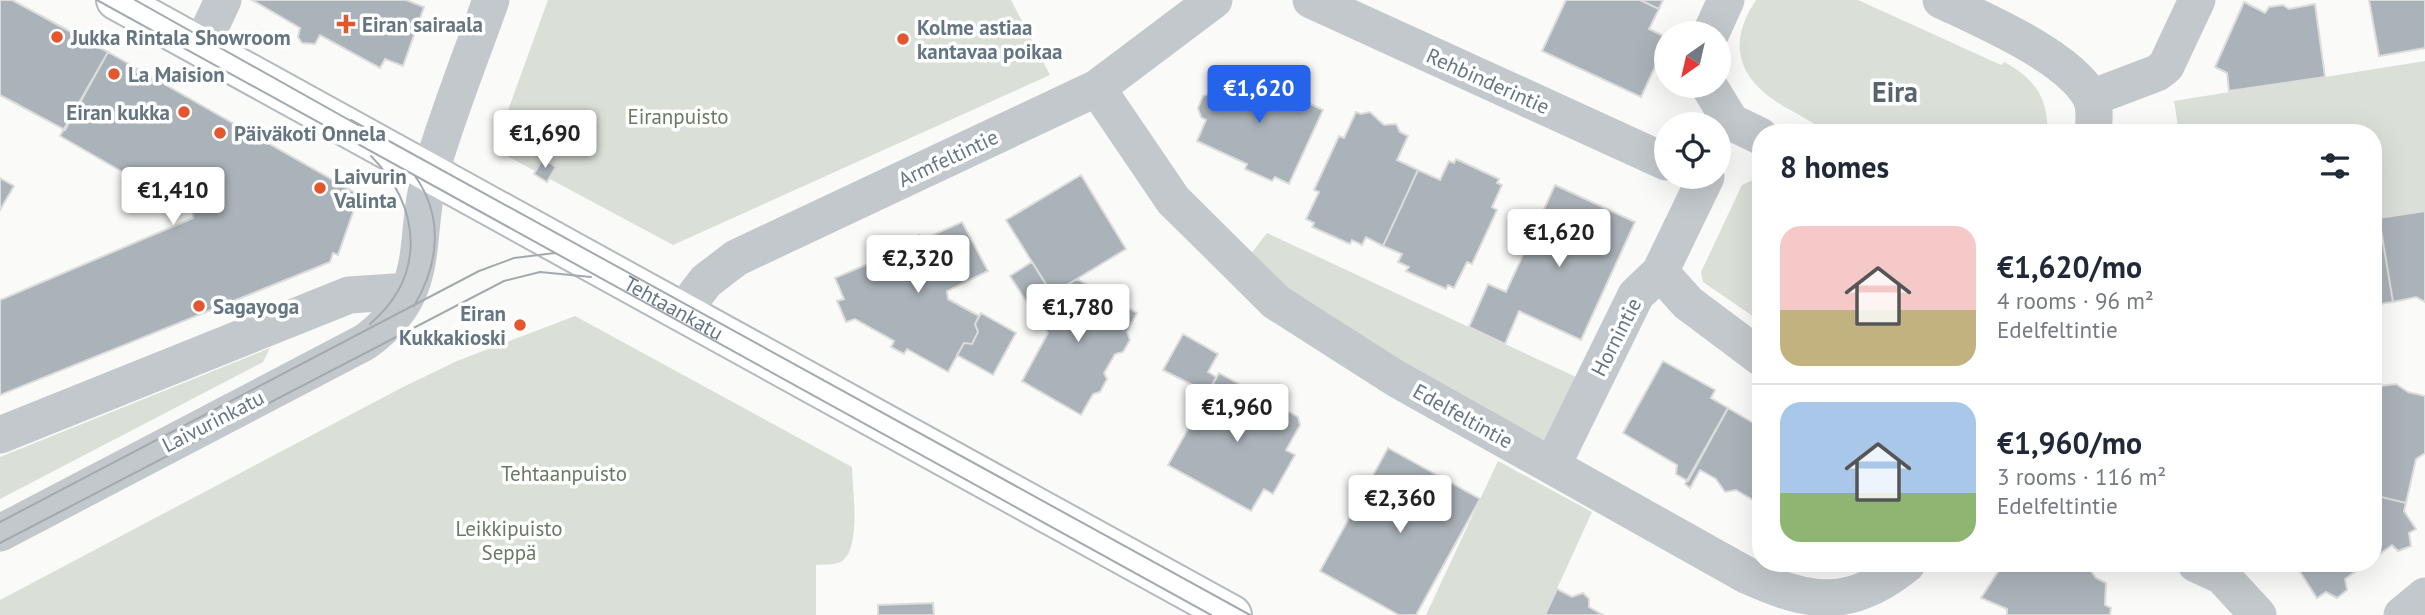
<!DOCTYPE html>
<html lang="en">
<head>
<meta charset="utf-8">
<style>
  :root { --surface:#fff; --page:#f6f6f7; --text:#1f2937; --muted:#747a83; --line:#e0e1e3; --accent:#2563eb }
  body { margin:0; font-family:"PT Sans",sans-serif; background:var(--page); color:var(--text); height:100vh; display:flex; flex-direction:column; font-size:26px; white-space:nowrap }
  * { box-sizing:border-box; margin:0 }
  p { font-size:23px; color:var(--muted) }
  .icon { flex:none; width:38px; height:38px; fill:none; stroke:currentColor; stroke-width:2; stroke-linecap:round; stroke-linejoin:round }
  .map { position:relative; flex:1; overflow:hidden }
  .panel { position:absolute; left:1752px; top:124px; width:630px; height:448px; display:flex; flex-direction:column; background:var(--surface); border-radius:28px; box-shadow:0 7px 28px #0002 }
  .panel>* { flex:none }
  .needle { width:46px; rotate:214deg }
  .fabs { position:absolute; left:1654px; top:21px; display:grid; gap:14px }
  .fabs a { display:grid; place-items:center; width:77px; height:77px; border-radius:50%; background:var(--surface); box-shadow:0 7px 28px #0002; font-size:35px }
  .price { position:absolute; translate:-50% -60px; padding:0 16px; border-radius:7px; background:#fff; color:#222; font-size:23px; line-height:46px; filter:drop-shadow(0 2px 4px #0008) }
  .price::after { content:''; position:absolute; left:50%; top:42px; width:21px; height:16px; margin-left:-10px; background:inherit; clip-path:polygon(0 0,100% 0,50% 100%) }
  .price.selected { background:var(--accent); color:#fff }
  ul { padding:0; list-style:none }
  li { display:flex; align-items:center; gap:21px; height:175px; padding:0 28px }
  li+li { border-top:2px solid var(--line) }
  li span { display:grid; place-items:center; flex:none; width:196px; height:140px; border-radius:21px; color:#555 }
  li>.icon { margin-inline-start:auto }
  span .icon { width:84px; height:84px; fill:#fffc; stroke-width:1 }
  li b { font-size:30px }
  h2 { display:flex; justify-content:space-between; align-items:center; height:84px; padding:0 28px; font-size:30px }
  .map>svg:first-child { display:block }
</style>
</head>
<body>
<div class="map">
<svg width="2425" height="615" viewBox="0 0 2425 615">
  <rect width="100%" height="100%" fill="#fafaf8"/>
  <path fill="#dadfd7" d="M548,0H1011L1050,75L673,245L494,149Z
    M1756,0H1858L2001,65L2004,62C2034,78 2049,98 2047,133C1996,133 1944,133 1893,133C1875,133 1851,137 1834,132C1821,129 1808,120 1796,113C1746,88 1721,52 1756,0Z
    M2425,61V211L2373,219V133H2179L2174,101Z
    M1753,180L1760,184V321L1703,282L1701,272L1742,185Z
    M1267,233L1576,377L1546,442C1444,388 1331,338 1250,255Z
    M575,316L852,467C852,488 863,555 838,563C832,565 823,564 816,565V615H0V600L403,387L457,361Z
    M270,348L263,362L0,499V457Z
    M1498,461L1592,512L1545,615H1426Z"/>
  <path fill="#aab3b9" stroke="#dcdcda" stroke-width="2" d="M0,0H12L108,52L65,130L0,95Z
    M252,0H406L424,7L403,66L385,59L380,68L320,35L315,44L302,43L298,37L300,28Z
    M1566,0H1640L1659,9L1649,29L1666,37V43L1641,97L1542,51Z
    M1640,0H1663L1659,9Z
    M2369,0H2425V48L2379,56Z
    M2244,2L2265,13L2269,7L2283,5L2289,9L2315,4L2325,77L2229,91L2227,73L2215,67Z
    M108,52L359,195L338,255L333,253L330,262L0,395V300L193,218L192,204L168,198L60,136Z
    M1236,69L1259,80L1267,76L1276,81L1280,89L1289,86L1297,90L1300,99L1323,110L1289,184L1275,177L1272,181L1245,169L1247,164L1197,141L1206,120L1201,117L1198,108L1203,96L1212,93L1218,95L1228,72L1234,74Z
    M1356,112L1361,114L1370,112L1384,125L1396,124L1400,132L1408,136L1397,160L1418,170L1383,246L1366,237L1362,245L1352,240L1350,244L1312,227L1314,223L1306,219L1319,192L1314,190L1339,136L1344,138Z
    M543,158L556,167L547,182L534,174Z
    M1456,159L1499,179L1497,183L1502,185L1492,207L1497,210L1472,264L1467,262L1454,288L1448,285L1446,289L1406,271L1409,267L1398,262L1402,254L1383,246L1418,170L1440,180L1449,161L1454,163Z
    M1081,175L1126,249L1052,294L1006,220Z
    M0,178L14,186L0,210Z
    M1555,185L1635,222L1581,340L1519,311L1505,344L1469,327L1488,284L1506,292Z
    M2425,211V302L2416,297L2393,302L2379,218Z
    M2379,218L2393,302L2373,305V219Z
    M962,222L988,271L947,291L948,299L979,316L975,324L978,332L972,344L964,343L948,372L907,349L904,354L891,347L894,341L855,319L846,322L837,301L844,299L835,278L903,249L901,244L919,235L922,240Z
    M1032,262L1052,294L1030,307L1010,276Z
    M1077,279L1137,313L1127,332L1130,340L1123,352L1115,354L1104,373L1107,379L1100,392L1093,394L1081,415L1022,381L1048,333L1031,307Z
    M981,313L1016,333L993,375L957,355L964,343L972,344L978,332L975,324Z
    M1183,334L1218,354L1208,372L1216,377L1208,393L1163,370Z
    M1663,361L1715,390L1711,398L1728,408L1688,481L1676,474L1677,465L1623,433Z
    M1219,373L1298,417L1300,425L1286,450L1295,455L1273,494L1264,489L1251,511L1168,465Z
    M2396,384L2408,392L2425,396V453L2416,459L2406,503L2373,495V392L2381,394V386Z
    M1728,408L1760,427V504L1736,490L1725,492L1716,479L1700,470L1690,488L1685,484Z
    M1388,448L1480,499L1416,615H1399L1320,571Z
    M2373,495L2406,503L2404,511L2416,529L2409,533L2411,546L2398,551L2392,545L2373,559Z
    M2003,564H2060L2075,570L2088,567L2096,578L2106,583L2105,605L2111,608L2110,615H2007V609L1981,598Z
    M2295,564H2366L2345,579L2347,590L2337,598L2326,592L2317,598Z
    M1557,589L1572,597L1583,593L1589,599V607L1603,615H1545Z
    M933,603L934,615H878V605Z"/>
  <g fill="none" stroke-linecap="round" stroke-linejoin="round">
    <defs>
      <g id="secondary">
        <path id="s1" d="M116,0L1232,615"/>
      </g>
    </defs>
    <use href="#secondary" stroke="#b3babf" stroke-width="42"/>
    <path stroke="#c3c8cc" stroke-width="37" d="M1311,0L1666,162
      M1941,0C1981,19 2068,56 2090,96C2096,107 2094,121 2093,133
      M1711,33L1726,0
      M201,47L223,0
      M1709,86L1731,122L1760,136
      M1097,88L1173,200L1276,302L1395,378L1748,576C1810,604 1851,610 1907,564
      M2091,98L2157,73L2166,66L2197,0
      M1660,272L1688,303L1760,357
      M683,311L706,281L736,258L1097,88L1214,0
      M0,435L349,295L409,291
      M1552,466L1636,295L1660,272L1706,177
      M0,533L365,342C437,290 410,238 432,168C449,111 471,56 491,0
      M2196,564L2222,576L2258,615
      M2402,615L2425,596"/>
    <use href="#secondary" stroke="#fff" stroke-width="38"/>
    <path stroke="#a2aab0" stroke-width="2" d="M97,0L1211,615
      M135,0L358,125
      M351,120L1250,615
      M414,306C439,264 444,217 415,176
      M370,324C427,275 421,207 371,156
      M0,522L479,271L514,258L555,253
      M0,543L504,281L540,272L591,277"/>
  </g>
  <g fill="#e4572e" stroke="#fff" stroke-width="2.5">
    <path d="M342.5 13.5h7v7h7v7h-7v7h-7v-7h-7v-7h7z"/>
    <circle cx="57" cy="37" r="7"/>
    <circle cx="903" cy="39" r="7"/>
    <circle cx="114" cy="74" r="7"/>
    <circle cx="184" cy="112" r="7"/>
    <circle cx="220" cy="133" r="7"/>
    <circle cx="320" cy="188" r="7"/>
    <circle cx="199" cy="306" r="7"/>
    <circle cx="520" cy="325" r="7"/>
  </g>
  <g text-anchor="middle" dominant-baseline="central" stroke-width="7" stroke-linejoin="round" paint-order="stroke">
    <g font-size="21" font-weight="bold" fill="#657683" stroke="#fff" text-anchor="start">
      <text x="362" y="24">Eiran sairaala</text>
      <text x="917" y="27">Kolme astiaa<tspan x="917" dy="24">kantavaa poikaa</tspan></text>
      <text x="71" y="37">Jukka Rintala Showroom</text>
      <text x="128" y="74">La Maision</text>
      <text x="170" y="112" text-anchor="end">Eiran kukka</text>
      <text x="234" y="133">Päiväkoti Onnela</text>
      <text x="334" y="176">Laivurin<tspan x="334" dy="24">Valinta</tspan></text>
      <text x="213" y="306">Sagayoga</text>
      <text x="506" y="313" text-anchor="end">Eiran<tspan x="506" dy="24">Kukkakioski</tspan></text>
    </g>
    <g font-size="21" fill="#657683" stroke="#fff">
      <text transform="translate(1488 81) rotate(24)">Rehbinderintie</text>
      <text transform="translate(948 158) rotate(-25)">Armfeltintie</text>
      <text stroke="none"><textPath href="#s1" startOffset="637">Tehtaankatu</textPath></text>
      <text transform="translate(1616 337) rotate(-63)">Hornintie</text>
      <text transform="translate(1463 416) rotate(29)">Edelfeltintie</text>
      <text transform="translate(213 421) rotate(-27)">Laivurinkatu</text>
    </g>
    <g font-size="21" fill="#687a64" stroke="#fff">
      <text x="678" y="116">Eiranpuisto</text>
      <text x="564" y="473">Tehtaanpuisto</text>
      <text x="509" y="528">Leikkipuisto<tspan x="509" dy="24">Seppä</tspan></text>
    </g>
    <g font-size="28" font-weight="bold" fill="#57646e" stroke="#fff">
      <text x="1895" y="91">Eira</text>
    </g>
  </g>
</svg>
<div class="fabs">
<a><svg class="needle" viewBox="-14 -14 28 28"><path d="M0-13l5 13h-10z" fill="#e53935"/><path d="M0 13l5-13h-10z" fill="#747a83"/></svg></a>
<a><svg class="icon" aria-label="locate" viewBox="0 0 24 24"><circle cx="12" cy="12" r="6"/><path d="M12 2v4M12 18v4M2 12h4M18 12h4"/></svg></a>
</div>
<b class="price selected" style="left:1259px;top:125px">€1,620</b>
<b class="price" style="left:545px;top:170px">€1,690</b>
<b class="price" style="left:173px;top:227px">€1,410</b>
<b class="price" style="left:1559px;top:269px">€1,620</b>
<b class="price" style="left:918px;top:295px">€2,320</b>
<b class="price" style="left:1078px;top:344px">€1,780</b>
<b class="price" style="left:1237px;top:444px">€1,960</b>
<b class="price" style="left:1400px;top:535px">€2,360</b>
<section class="panel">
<h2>8 homes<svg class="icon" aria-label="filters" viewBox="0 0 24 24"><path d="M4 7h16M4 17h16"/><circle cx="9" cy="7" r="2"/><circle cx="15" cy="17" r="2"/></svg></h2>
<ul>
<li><span style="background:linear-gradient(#f6c9c9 60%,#c2b280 0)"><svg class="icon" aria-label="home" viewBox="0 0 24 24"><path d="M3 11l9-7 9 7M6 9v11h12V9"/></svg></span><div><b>€1,620/mo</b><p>4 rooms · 96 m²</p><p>Edelfeltintie</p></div></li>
<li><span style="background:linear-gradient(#a9c7e8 65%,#8fb573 0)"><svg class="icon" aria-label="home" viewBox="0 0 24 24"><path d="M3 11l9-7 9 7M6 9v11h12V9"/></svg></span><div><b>€1,960/mo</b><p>3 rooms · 116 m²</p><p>Edelfeltintie</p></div></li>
</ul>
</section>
</div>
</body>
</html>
